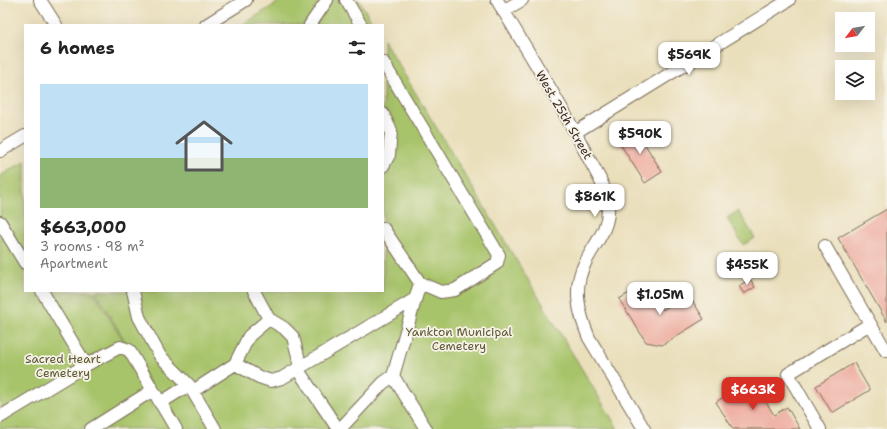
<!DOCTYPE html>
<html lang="en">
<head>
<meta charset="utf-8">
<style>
  :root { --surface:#fff; --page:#f6f6f6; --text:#222; --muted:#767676; --line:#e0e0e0; --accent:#d93025 }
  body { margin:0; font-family:"Shantell Sans",sans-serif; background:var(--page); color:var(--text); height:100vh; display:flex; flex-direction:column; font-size:15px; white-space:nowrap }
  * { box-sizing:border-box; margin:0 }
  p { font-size:13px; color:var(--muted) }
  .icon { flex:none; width:22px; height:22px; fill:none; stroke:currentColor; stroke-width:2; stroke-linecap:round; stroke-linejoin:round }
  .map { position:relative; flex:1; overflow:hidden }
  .details { position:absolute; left:24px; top:24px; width:360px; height:268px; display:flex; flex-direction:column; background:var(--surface); border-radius:0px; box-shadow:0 4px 16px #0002 }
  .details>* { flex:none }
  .needle { width:26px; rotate:239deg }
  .buttons { position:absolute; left:835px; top:12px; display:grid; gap:8px }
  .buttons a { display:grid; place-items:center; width:40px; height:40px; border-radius:0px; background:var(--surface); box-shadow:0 4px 16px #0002; font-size:20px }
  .price { position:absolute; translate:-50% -34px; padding:0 9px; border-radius:8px; background:#fff; color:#222; font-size:13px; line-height:26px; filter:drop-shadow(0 1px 2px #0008) }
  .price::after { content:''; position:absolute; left:50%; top:24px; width:12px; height:9px; margin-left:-6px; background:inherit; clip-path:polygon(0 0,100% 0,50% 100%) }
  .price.current { background:var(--accent); color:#fff }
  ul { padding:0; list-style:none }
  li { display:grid; align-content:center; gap:8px; height:212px; padding:0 16px }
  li+li { border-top:1px solid var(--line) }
  li span { display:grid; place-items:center; height:124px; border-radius:0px; color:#555 }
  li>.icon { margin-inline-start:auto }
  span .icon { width:72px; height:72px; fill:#fffc; stroke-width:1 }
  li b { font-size:17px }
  h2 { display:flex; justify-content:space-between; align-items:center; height:48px; padding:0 16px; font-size:17px }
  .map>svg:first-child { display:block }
</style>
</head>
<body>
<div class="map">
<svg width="887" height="429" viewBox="0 0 887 429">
  <rect width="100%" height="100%" fill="#f7f3e8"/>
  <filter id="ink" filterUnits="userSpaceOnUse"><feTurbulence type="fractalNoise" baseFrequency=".025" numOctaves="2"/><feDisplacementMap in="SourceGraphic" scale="8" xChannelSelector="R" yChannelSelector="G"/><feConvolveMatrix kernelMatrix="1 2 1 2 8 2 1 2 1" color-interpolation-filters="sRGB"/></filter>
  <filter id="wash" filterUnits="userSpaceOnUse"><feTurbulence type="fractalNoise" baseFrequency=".012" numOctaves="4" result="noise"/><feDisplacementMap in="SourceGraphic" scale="16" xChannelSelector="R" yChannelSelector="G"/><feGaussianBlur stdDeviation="0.9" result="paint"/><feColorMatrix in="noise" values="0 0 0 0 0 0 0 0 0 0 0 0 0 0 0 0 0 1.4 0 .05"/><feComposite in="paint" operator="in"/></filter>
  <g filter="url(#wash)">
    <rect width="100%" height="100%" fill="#eadfbb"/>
    <path fill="#a8c46b" stroke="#727744" d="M282,0H359L374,25H242Z
      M383,39L618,429H0V176L25,161V291H93L169,415L95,291H383Z
      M738,211L755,238L743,245L727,218Z"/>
    <g id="blocks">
      <path fill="#eea79b" d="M635,128L662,172L645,183L617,139Z
        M887,209V322L838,238Z
        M750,279L755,287L744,294L739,286Z
        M646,283L663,310L688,294L704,319L662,345L646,342L619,299Z
        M854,363L870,390L832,413L816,386Z
        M752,379L774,415L787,407L800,429H733L716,402Z"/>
    </g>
  </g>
  <g filter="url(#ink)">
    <use href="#blocks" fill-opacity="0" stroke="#786955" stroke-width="1"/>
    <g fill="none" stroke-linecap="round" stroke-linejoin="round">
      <defs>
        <path id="minor" d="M40,0L56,25
          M346,0L361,25
          M497,0C528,52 561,103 588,157C596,172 606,187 608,205C610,228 595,243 585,263C572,288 579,314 589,338L644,429
          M503,11L522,0
          M206,25L246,0
          M310,25L327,0
          M383,62L499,255L497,263L455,290L441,292L420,283
          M383,114L391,131L389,155L383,166
          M576,132L789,0
          M0,151L25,136
          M0,222L25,263
          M383,228L420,283L393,376L426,429
          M825,246L886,351H887
          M133,291L139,317L160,356L189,385L215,429
          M254,291L269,319L284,328L293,337L298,356L300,373L338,429
          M235,364L259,377L271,381L282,378L415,299
          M86,365L120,347L129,350L176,429
          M193,391L235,364L249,336L269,319
          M160,403L189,385
          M0,417L86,365L42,291
          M91,429L153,390
          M340,429L383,383L393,376
          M820,429L788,374L870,324"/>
      </defs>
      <use href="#minor" stroke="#786955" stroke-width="14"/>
      <use href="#minor" stroke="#fff" stroke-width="12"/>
    </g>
  </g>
  <g text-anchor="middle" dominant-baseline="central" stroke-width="3.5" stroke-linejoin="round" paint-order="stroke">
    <g font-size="12" fill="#3b2a1e" stroke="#f7f3e8">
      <text transform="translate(564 115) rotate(60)">West 25th Street</text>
    </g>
    <g font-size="12" fill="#5c5835" stroke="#f7f3e8">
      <text x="459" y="332">Yankton Municipal<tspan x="459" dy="14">Cemetery</tspan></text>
      <text x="63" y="359">Sacred Heart<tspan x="63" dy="14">Cemetery</tspan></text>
    </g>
  </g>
</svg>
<div class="buttons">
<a><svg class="needle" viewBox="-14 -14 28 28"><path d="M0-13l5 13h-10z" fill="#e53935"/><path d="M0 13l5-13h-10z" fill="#767676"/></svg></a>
<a><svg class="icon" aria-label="layers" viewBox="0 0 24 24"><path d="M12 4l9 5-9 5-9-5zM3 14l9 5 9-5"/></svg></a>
</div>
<b class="price" style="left:689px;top:76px">$569K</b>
<b class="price" style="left:640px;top:155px">$590K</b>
<b class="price" style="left:595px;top:218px">$861K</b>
<b class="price" style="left:747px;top:286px">$455K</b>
<b class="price" style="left:660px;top:316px">$1.05M</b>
<b class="price current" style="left:753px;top:411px">$663K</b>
<section class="details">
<h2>6 homes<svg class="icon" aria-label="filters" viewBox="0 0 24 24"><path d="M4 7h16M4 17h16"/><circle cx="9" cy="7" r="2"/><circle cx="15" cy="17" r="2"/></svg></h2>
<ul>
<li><span style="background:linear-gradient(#bfe0f5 60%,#8fb573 0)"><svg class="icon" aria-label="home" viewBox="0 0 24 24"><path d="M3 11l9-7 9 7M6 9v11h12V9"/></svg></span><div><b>$663,000</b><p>3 rooms · 98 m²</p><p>Apartment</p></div></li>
</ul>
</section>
</div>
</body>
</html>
